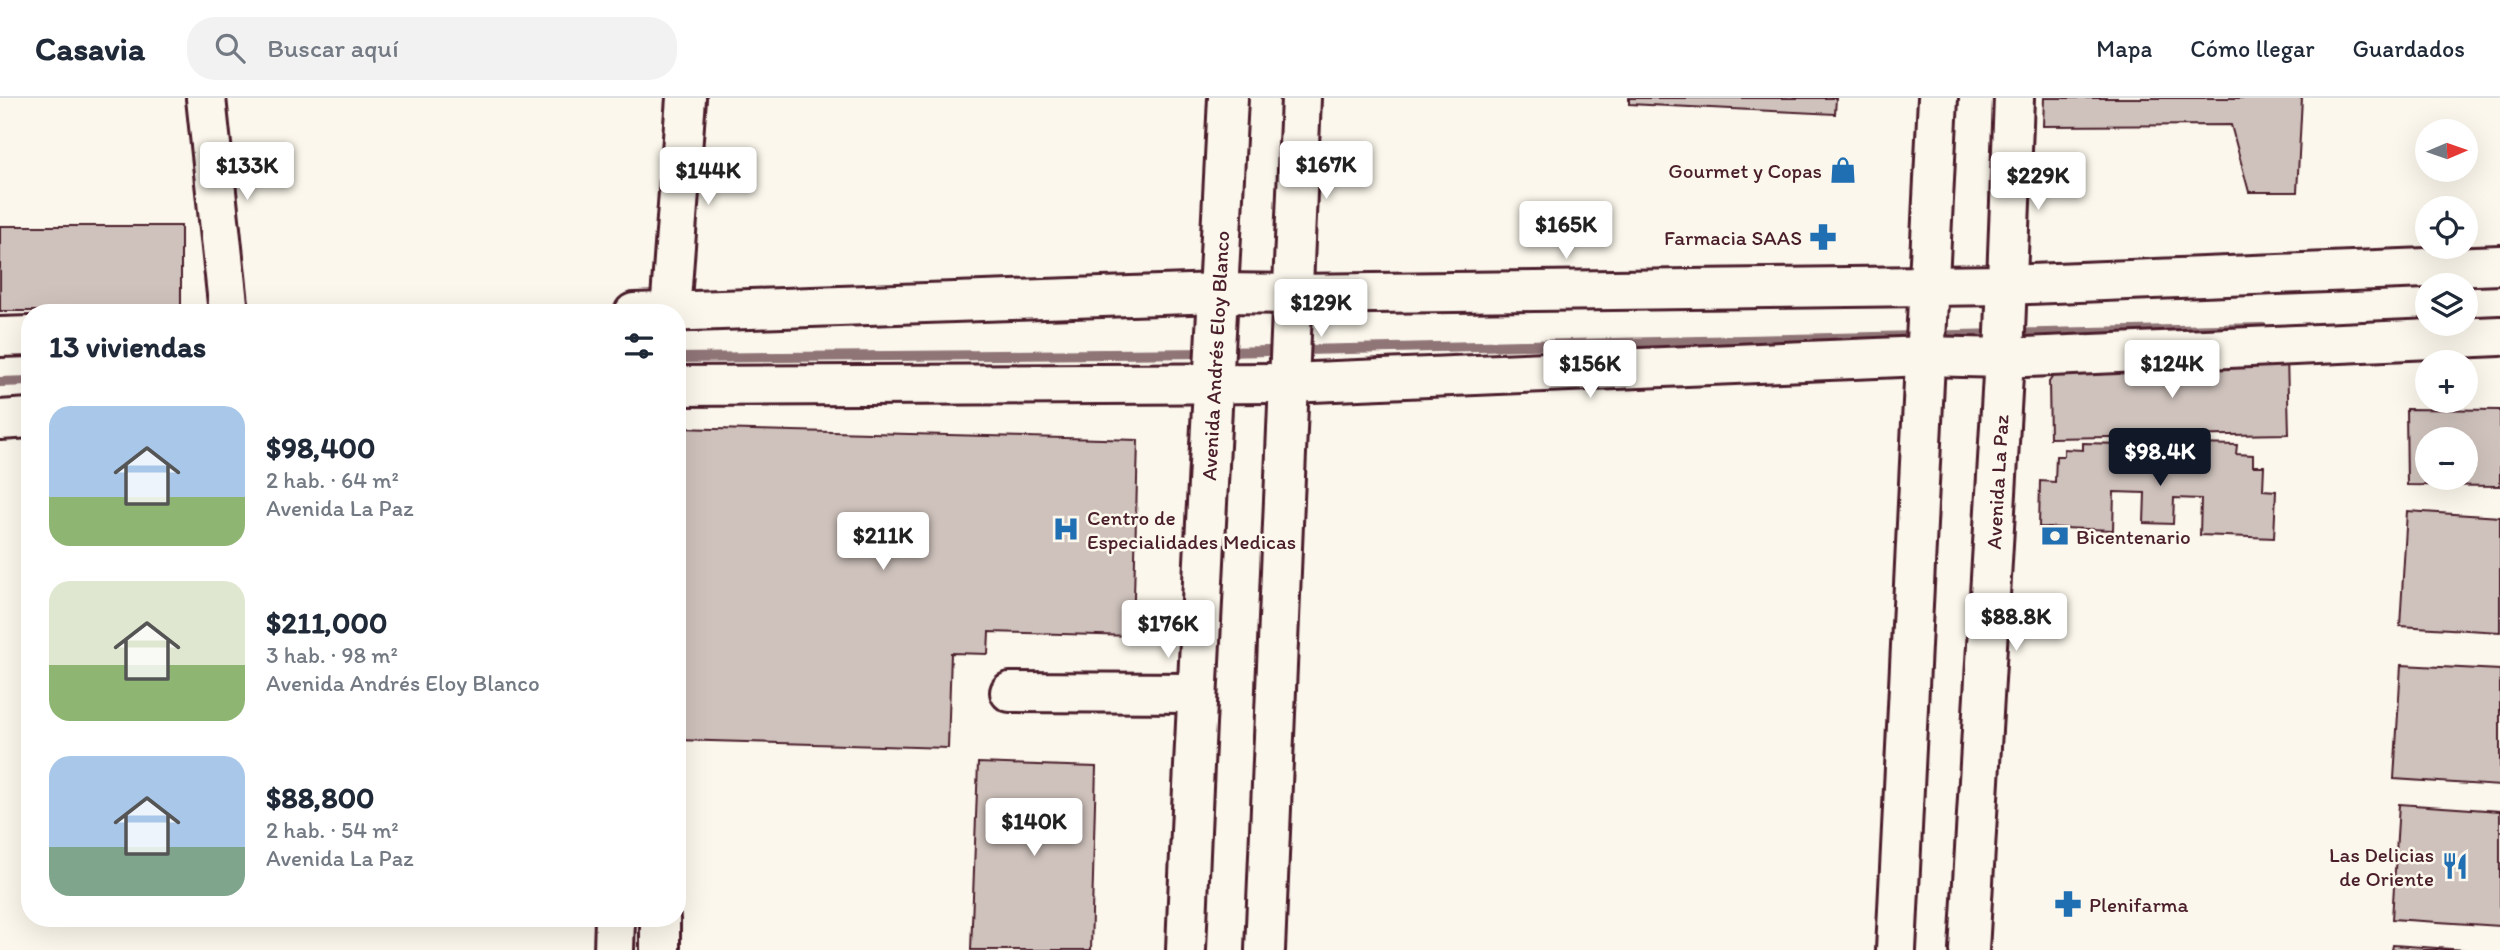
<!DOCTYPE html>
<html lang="es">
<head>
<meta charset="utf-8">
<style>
  :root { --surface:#fff; --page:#f2f2f3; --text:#1f2937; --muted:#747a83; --line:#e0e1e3; --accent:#111827 }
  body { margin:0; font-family:Itim,sans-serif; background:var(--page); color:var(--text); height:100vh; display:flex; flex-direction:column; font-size:26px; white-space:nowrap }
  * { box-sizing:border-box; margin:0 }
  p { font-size:23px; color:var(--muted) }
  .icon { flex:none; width:38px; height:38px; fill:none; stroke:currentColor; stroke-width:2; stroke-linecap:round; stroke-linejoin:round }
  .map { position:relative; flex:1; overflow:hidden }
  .drawer { position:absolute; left:21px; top:206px; width:665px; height:623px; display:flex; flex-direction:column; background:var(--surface); border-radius:28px; box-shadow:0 7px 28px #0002 }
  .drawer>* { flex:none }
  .needle { width:46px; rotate:88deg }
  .tools { position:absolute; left:2415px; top:21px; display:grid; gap:14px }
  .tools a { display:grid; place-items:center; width:63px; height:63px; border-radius:50%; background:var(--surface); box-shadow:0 7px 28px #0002; font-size:35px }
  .price { position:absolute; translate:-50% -60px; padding:0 16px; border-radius:7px; background:#fff; color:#222; font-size:23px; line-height:46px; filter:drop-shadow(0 2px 4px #0008) }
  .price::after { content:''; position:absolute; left:50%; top:42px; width:21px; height:16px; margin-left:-10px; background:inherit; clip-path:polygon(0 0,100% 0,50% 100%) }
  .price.selected { background:var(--accent); color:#fff }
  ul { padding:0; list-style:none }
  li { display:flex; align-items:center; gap:21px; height:175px; padding:0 28px }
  li span { display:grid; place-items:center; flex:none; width:196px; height:140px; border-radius:21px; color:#555 }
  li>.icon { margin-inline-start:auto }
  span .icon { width:84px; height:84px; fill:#fffc; stroke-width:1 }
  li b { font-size:30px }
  h2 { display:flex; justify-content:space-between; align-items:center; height:84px; padding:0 28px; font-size:30px }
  header { display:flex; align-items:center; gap:42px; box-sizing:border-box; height:98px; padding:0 35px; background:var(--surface); border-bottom:2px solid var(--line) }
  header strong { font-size:33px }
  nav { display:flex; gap:38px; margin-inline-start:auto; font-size:24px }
  .search { width:490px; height:63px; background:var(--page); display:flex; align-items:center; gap:18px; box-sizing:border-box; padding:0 24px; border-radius:28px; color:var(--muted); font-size:26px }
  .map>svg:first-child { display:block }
</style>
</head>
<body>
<header>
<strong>Casavia</strong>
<div class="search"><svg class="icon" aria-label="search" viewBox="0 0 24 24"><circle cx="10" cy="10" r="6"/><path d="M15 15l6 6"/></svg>Buscar aquí</div>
<nav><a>Mapa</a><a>Cómo llegar</a><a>Guardados</a></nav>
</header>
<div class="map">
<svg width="2500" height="852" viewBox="0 0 2500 852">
  <rect width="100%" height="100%" fill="#fbf7ec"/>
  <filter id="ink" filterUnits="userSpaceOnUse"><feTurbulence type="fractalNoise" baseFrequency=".0143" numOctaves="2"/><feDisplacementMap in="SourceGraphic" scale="14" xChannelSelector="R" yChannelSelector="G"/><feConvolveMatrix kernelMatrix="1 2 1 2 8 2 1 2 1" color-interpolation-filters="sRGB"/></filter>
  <g filter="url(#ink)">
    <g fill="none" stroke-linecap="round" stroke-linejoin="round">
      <path stroke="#907477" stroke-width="10" d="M1223,254L2263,230
        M677,260L1207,255
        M0,284L30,283"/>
    </g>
    <path fill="#cfc2bc" stroke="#4a1f2b" stroke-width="2" fill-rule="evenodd" d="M1629,0H1836L1835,16L1629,6Z
      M2044,0H2302L2297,94H2249L2231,27L2043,28Z
      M0,128H181V213H0Z
      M2287,259L2289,336L2050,340L2049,284L2057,272Z
      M2406,311L2500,312V388L2407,387ZM2427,341H2466V380H2427Z
      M677,330L1138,342L1133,538L989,534L988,556L951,555L948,650L677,642Z
      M2083,345L2122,346V349L2194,352L2195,346L2237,347L2236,356L2253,357V368H2264L2263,392L2276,393L2274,440L2200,437L2201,401L2174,400L2173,426L2144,425L2145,395L2114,394L2113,432L2039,429L2040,383L2055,384L2056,358H2064V351L2083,352Z
      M2407,413L2500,419V534L2400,528Z
      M2401,567L2500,572V688L2394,681Z
      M978,665L1096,669L1091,852H971Z
      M2399,706L2500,713V828L2392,821Z
      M2393,847L2466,852H2392Z"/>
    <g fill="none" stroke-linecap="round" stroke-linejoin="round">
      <defs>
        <g id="minor">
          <path d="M206,0L229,215"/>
          <path d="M634,215L1218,195L1293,196L2005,187L2500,167"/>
          <path d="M670,215L686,0"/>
          <path d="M0,239L30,238"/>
          <path d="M677,288L1289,285L1924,258L2004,260L2500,238"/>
          <path d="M0,322L30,320"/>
          <path d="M1010,594L1196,595"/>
          <path d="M614,852L615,821"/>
          <path d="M660,852V821"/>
          <path id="s1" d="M1186,852C1197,568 1214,284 1228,0"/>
          <path d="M1265,852L1301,0"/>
          <path d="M1896,852L1938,0"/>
          <path id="s2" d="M1969,852L2004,260L2014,0"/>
        </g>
      </defs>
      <use href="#minor" stroke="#4a1f2b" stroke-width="44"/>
      <use href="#minor" stroke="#fbf7ec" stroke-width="38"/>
    </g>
  </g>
  <defs>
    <symbol id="shop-bare" viewBox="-9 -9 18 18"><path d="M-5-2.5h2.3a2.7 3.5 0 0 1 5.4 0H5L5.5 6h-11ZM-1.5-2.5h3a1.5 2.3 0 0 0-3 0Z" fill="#1f6fb2" stroke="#fbf7ec" stroke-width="2.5" paint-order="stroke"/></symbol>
    <symbol id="pharmacy-bare" viewBox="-9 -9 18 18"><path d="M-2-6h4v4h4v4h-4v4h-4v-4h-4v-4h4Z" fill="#1f6fb2" stroke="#fbf7ec" stroke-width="2.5" paint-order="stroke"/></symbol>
    <symbol id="hospital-bare" viewBox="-9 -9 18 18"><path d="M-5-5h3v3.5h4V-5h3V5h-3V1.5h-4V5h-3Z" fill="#1f6fb2" stroke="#fbf7ec" stroke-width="2.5" paint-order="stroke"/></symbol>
    <symbol id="bank-bare" viewBox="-9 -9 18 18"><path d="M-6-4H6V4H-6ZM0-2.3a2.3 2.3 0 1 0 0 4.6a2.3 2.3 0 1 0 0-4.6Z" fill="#1f6fb2" stroke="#fbf7ec" stroke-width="2.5" paint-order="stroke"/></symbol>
    <symbol id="restaurant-bare" viewBox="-9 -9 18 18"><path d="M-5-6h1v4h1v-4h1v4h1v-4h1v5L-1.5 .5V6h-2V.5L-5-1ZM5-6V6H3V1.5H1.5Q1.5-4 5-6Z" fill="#1f6fb2" stroke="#fbf7ec" stroke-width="2.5" paint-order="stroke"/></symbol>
  </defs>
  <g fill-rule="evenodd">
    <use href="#shop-bare" x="1824" y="53" width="38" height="38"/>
    <use href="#pharmacy-bare" x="1804" y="120" width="38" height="38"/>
    <use href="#hospital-bare" x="1047" y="412" width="38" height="38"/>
    <use href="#bank-bare" x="2036" y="419" width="38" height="38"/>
    <use href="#restaurant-bare" x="2436" y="749" width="38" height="38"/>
    <use href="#pharmacy-bare" x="2049" y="787" width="38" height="38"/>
  </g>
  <g text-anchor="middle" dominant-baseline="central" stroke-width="5" stroke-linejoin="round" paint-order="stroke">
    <g font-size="21" fill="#4a1f2b" stroke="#fbf7ec" text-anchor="end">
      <text x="1822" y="72">Gourmet y Copas</text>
      <text x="1802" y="139">Farmacia SAAS</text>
      <text x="1087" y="419" text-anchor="start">Centro de<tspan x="1087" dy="24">Especialidades Medicas</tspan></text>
      <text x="2076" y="438" text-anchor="start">Bicentenario</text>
      <text x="2434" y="756">Las Delicias<tspan x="2434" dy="24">de Oriente</tspan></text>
      <text x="2089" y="806" text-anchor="start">Plenifarma</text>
    </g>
    <g font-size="21" fill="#4a1f2b" stroke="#fbf7ec">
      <text stroke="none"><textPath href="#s1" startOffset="595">Avenida Andrés Eloy Blanco</textPath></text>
      <text stroke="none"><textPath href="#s2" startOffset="469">Avenida La Paz</textPath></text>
    </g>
  </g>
</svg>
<div class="tools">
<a><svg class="needle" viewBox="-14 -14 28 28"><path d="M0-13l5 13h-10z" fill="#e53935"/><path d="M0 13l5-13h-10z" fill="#747a83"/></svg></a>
<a><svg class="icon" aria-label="locate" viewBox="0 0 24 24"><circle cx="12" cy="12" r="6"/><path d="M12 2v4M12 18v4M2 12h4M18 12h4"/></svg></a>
<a><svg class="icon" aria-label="layers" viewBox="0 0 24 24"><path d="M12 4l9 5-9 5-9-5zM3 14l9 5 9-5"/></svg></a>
<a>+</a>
<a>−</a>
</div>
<b class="price" style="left:1326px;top:103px">$167K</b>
<b class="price" style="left:247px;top:104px">$133K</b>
<b class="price" style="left:708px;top:109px">$144K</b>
<b class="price" style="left:2038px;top:114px">$229K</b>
<b class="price" style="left:1566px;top:163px">$165K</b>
<b class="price" style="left:1321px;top:241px">$129K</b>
<b class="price" style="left:1590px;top:302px">$156K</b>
<b class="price" style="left:2172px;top:302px">$124K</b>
<b class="price selected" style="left:2160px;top:390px">$98.4K</b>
<b class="price" style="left:883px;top:474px">$211K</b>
<b class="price" style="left:2016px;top:555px">$88.8K</b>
<b class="price" style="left:1168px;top:562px">$176K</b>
<b class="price" style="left:1034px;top:760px">$140K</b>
<section class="drawer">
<h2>13 viviendas<svg class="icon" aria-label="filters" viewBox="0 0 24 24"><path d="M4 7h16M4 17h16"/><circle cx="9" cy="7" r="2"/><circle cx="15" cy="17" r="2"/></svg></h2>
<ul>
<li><span style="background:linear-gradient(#a9c7e8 65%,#8fb573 0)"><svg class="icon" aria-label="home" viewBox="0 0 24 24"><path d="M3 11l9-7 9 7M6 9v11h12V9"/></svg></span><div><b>$98,400</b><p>2 hab. · 64 m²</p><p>Avenida La Paz</p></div></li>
<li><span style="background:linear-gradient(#dfe7d0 60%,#8fb573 0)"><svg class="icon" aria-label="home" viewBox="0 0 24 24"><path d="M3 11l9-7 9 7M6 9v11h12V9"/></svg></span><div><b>$211,000</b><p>3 hab. · 98 m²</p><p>Avenida Andrés Eloy Blanco</p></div></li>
<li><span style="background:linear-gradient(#a9c7e8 65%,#7fa58c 0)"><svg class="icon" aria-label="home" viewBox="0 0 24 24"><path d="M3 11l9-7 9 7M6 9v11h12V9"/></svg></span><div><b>$88,800</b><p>2 hab. · 54 m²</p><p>Avenida La Paz</p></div></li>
</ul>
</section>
</div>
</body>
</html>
